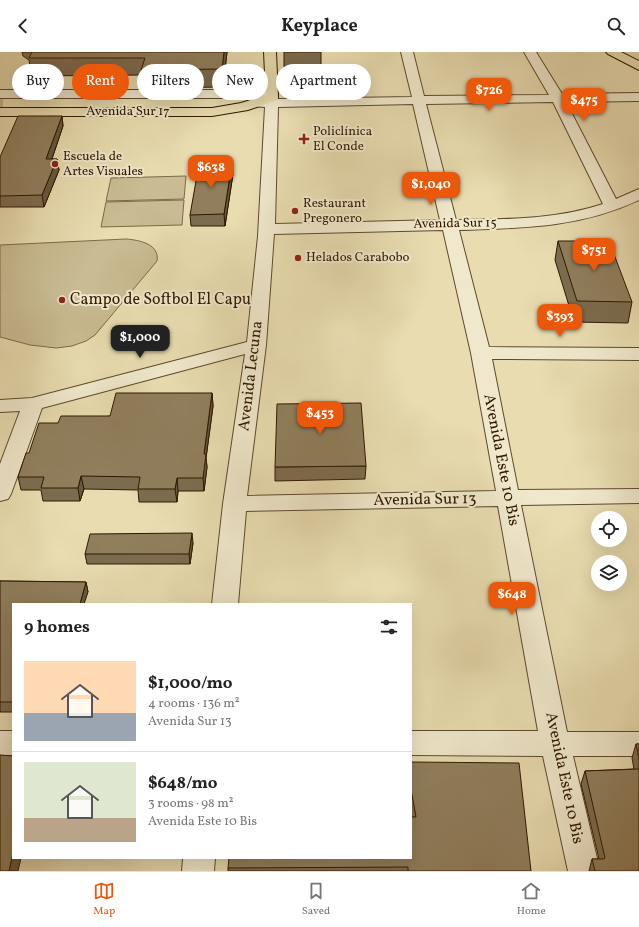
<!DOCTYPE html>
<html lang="en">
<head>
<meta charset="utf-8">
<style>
  :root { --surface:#fff; --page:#f2f2f2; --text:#222; --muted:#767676; --line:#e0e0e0; --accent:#ea580c }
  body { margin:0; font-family:Vollkorn,serif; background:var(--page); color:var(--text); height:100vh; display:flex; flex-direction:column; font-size:15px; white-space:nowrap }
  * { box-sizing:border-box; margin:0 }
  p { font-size:13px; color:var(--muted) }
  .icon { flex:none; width:22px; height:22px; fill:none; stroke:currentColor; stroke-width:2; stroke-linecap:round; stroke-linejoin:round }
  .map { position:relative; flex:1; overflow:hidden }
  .sheet { position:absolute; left:12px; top:551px; width:400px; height:256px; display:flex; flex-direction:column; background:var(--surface); border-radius:0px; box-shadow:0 4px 16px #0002 }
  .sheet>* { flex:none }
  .guide { position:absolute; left:12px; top:12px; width:400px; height:36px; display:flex; gap:8px }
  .buttons { position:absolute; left:591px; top:459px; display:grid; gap:8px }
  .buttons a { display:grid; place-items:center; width:36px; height:36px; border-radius:50%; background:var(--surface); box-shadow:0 4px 16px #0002; font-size:20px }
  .price { position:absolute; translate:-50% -34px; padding:0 9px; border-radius:8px; background:var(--accent); color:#fff; font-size:13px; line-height:26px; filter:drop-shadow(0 1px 2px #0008) }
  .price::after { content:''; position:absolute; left:50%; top:24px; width:12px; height:9px; margin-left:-6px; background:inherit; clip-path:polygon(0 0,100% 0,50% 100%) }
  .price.current { background:#222; color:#fff }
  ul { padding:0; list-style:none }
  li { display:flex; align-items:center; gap:12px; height:100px; padding:0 12px }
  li+li { border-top:1px solid var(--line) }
  li span { display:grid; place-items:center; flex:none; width:112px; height:80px; border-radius:0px; color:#555 }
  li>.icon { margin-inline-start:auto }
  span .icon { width:48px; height:48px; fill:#fffc; stroke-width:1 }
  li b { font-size:17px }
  h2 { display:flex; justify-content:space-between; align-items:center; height:48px; padding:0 12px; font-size:17px }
  .chip { padding:0 14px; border-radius:18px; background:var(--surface); box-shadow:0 4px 16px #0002; font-size:14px; line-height:36px }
  .chip.current { background:var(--accent); color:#fff }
  header { display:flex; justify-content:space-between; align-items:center; height:52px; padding:0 12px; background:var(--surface); font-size:18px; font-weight:700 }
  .dock { display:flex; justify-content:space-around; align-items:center; height:56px; border-top:1px solid var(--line); background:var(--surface); font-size:11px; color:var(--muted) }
  .dock a { display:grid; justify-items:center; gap:2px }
  .dock .current { color:var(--accent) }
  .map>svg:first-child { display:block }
</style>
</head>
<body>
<header><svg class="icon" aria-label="back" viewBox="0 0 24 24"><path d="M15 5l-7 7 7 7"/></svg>Keyplace<svg class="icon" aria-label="search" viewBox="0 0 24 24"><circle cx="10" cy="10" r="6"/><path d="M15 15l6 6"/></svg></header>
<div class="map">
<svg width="639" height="819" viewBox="0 0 639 819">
  <rect width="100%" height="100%" fill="#e8dcb0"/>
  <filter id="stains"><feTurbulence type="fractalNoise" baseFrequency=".005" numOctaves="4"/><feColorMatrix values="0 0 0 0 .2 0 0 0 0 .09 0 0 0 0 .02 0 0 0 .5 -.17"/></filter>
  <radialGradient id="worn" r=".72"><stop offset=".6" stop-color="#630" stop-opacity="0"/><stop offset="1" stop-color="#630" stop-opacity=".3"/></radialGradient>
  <path fill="#c9bb92" stroke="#7c6a49" d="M186,124L184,147L106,149L111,126Z
    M184,148L182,173L101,175L106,150Z
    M126,187C139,188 160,192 157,209L95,283L86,289L72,294L56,296L30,293L0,285V193Z"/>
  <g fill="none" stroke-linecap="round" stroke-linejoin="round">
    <path stroke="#c3b58d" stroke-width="14" stroke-dasharray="14 6" stroke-linecap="butt" d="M0,49H3"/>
    <defs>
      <path id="minor" d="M401,0H413L424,44L549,43L524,0H536L562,42L639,41V49L566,50L616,147L639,137V148C580,176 522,176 459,178L489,295L639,296V308L492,307L518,438L639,437V451L521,453L567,680H639V704H573L600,819H568L543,704L411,703V679H538L498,454L246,459L238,552H212L223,452L245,302L42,356L11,442L8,447L0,449V412L20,359L0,360V348L32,346L247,290L258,184L265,55L251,54L250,51L251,48L266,46H0V38H272L277,39L278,47L412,45ZM553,50L603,152C555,168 506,167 456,168L426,52ZM413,52L440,168L275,172L278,55ZM443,178L471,301L496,439L247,444L266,293L274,182Z
        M0,679H13V703H0Z
        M183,806H215L214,819H182Z"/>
      <path id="major" d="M264,0H276L278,45L277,48L248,58L212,64H0V56H212L241,51L266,43Z"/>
      <path id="highway" d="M606,0H621L639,9V18L608,2Z"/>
    </defs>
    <use href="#minor" stroke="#5e492c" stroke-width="2"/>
    <use href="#major" stroke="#301800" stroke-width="2"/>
    <use href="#highway" stroke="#301800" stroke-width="2"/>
    <use href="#minor" fill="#f0e8cc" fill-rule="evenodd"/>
    <use href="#major" fill="#e8dcb0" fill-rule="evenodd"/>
    <use href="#highway" fill="#e8dcb0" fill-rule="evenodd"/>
  </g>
  <path fill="#7c6c4f" stroke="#301800" d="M22,0H227L223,35L143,36L142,23L32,24L29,8L23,4Z
    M284,0H321V15H284Z
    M62,64L63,74L52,107H57L59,118L44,155H0V105Z
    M232,111L233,122L225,174H191L190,163Z
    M558,189L632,250L628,271L574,270L555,208Z
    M212,341L213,354L206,406L207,415L204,439H178L177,450H139L138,438L84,437L80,449H43L41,438H21L18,425L58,371L110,364Z
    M366,414L365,427L275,429V415Z
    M193,491L190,512H87L85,502Z
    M0,529L86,530L88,540L13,552V660H0Z
    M636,692H639V819H589L592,807H599L581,732L585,719L634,717L632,706Z
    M411,710L531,819H228V816L412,765L411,762Z"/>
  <path fill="#655840" stroke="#301800" d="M224,0H227L223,35L222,17Z
    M62,64L63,74L48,118L46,107Z
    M57,107L59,118L44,155L42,143Z
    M232,111L233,122L225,174L224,162Z
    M212,341L213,354L206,406L207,415L204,439L203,426L204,402Z
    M81,424L84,437L80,449L78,436Z
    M177,426L178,439L177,450L175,437Z
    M192,481L193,491L190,512L189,502Z
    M86,530L88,540L84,552H80Z
    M13,801V806H21L18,819H9Z"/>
  <path fill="#907e5c" stroke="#301800" d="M32,0H224L222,17L141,18L145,6H29Z
    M18,64H62L46,107H57L42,143L0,144V105Z
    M232,111L224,162L190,163L199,112Z
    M558,189H609L632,250L577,249Z
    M116,341H212L204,402H206L203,426H177L175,437H138L140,425L81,424L78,436H41L44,425H18L26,401H29L39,371H58L61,364H110Z
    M361,351L366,414L275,415L277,352Z
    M192,481L189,502H85L90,482Z
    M0,529L86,530L80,552H13V650H0Z
    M636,692H639V707Z
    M0,703L13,704V801L9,819H0Z
    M411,710L519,711L531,819H408V815L228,816L229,806H411V765H416L411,737Z
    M639,717V819H595L592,807H604L605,806L585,719Z"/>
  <g fill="#8f2418" stroke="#f0e8cc" stroke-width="1.5">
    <path d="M302 81h4v4h4v4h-4v4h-4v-4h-4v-4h4z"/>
    <circle cx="55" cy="112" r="4"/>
    <circle cx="295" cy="159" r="4"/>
    <circle cx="298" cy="206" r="4"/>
    <circle cx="62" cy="248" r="4"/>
  </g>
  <g text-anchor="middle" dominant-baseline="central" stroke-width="4" stroke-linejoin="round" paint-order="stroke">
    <g font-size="13" fill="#301800" stroke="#f0e8cc">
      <text x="128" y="60">Avenida Sur 17</text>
      <text transform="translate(455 172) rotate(-1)">Avenida Sur 15</text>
    </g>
    <g font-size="13" fill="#301800" stroke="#f0e8cc" text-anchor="start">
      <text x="313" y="80">Policlínica<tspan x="313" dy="15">El Conde</tspan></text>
      <text x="63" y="105">Escuela de<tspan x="63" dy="15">Artes Visuales</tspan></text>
      <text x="303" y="152">Restaurant<tspan x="303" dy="15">Pregonero</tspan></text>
      <text x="306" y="206">Helados Carabobo</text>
    </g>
    <g font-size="16" fill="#301800" stroke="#f0e8cc" text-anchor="start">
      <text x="70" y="248">Campo de Softbol El Capu</text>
    </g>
    <g font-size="16" fill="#301800" stroke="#f0e8cc">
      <text transform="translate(251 324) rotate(-83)">Avenida Lecuna</text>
      <text transform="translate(501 408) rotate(79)">Avenida Este 10 Bis</text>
      <text transform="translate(425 448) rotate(-1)">Avenida Sur 13</text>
      <text transform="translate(564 726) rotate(78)">Avenida Este 10 Bis</text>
    </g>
  </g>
  <rect width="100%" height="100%" filter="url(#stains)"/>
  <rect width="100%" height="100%" fill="url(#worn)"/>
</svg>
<div class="buttons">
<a><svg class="icon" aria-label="locate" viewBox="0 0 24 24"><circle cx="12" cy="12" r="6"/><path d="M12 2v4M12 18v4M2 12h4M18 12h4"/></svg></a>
<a><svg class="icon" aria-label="layers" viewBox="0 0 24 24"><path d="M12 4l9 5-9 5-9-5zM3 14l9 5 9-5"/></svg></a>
</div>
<b class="price" style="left:489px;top:60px">$726</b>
<b class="price" style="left:584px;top:70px">$475</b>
<b class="price" style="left:211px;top:137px">$638</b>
<b class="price" style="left:431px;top:154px">$1,040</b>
<b class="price" style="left:594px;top:220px">$751</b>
<b class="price" style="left:560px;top:286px">$393</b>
<b class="price current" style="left:140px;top:307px">$1,000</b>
<b class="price" style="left:320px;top:383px">$453</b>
<b class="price" style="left:512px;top:564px">$648</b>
<div class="guide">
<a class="chip">Buy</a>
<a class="chip current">Rent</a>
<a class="chip">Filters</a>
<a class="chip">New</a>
<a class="chip">Apartment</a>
</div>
<section class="sheet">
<h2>9 homes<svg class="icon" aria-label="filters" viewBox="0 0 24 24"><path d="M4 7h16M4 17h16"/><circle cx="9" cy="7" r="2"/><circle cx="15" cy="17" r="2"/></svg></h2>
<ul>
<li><span style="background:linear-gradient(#ffd9b3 65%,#9aa5b1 0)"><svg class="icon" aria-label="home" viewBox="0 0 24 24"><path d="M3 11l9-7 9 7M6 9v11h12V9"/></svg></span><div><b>$1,000/mo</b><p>4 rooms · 136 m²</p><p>Avenida Sur 13</p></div></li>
<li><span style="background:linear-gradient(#dfe7d0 70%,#b9a48a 0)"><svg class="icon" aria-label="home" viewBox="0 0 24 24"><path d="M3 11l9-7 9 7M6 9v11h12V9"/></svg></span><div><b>$648/mo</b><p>3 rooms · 98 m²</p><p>Avenida Este 10 Bis</p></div></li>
</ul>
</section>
</div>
<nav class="dock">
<a class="current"><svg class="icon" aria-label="map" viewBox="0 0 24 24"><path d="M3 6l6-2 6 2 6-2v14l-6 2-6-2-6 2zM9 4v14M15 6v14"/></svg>Map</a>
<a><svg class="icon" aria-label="saved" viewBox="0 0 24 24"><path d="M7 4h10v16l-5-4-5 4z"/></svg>Saved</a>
<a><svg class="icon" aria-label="home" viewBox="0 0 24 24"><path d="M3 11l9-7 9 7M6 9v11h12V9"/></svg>Home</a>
</nav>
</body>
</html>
